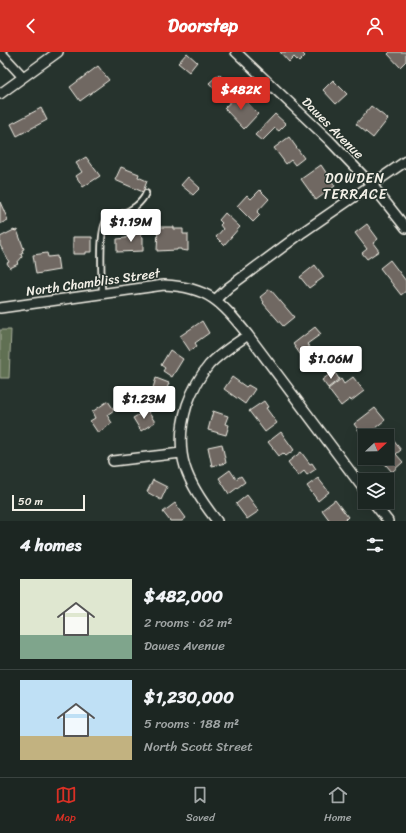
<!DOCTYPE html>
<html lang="en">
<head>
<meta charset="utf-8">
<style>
  :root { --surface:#1c2622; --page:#29322f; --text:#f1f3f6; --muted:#a0a5a5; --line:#3a4340; --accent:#d93025 }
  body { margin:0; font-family:Sriracha,sans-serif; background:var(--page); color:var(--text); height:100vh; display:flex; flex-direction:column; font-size:15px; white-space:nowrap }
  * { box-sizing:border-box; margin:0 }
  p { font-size:13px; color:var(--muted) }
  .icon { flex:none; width:22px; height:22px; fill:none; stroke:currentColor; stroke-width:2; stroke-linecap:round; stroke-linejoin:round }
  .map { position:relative; height:469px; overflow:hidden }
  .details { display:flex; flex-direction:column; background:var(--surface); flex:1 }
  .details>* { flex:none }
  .needle { width:26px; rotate:68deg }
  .buttons { position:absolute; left:358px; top:377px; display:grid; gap:8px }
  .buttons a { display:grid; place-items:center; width:36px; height:36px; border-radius:0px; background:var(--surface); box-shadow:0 4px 16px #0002,0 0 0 1px var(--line); font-size:20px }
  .scale { position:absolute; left:12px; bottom:10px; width:73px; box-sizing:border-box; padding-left:4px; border:2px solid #f4f1e8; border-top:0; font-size:11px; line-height:14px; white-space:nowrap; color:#f4f1e8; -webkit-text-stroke:3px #26332d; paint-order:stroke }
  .price { position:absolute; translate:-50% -34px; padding:0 9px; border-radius:4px; background:#fff; color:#222; font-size:13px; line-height:26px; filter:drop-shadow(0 1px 2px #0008) }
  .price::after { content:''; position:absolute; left:50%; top:24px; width:12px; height:9px; margin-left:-6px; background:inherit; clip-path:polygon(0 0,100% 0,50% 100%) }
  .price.active { background:var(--accent); color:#fff }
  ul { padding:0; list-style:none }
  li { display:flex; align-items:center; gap:12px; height:100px; padding:0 20px }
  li+li { border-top:1px solid var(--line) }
  li span { display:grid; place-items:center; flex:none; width:112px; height:80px; border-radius:0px; color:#555 }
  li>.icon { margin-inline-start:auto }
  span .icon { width:48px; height:48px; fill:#fffc; stroke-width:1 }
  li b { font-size:17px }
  h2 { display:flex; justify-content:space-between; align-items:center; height:48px; padding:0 20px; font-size:17px }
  header { display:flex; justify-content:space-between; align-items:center; height:52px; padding:0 20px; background:var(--accent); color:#fff; font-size:18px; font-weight:700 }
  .tabs { display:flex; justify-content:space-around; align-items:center; height:56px; border-top:1px solid var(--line); background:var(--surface); font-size:11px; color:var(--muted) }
  .tabs a { display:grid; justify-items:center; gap:2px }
  .tabs .active { color:var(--accent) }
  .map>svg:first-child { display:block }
</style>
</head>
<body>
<header><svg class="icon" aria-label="back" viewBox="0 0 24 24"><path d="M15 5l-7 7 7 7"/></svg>Doorstep<svg class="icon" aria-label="person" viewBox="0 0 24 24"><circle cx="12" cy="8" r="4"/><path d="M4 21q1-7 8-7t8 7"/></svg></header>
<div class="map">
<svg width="406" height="469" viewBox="0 0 406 469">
  <rect width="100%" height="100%" fill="#26332d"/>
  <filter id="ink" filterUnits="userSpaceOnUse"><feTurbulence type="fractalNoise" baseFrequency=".025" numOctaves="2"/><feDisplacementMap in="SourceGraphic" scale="8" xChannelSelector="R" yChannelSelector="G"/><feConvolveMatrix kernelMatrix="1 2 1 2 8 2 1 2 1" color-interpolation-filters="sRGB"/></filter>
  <g filter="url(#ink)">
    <path fill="#607052" stroke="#aab09d" d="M0,278H11L9,326H0Z"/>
    <path fill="#706862" stroke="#f4f1e8" d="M280,0H301L305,4L299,10L294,5L289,10Z
      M390,0H406V9L400,15L388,2Z
      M187,1L197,10L189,20L178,11Z
      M98,14L109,28L80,49L70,35Z
      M219,22L229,33L219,42L209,31Z
      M333,28L347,42L336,52L323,38Z
      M239,42L258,62L244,77L224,56Z
      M371,54L388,67L373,86L356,72Z
      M41,56L47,68L17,84L11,72Z
      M275,62L286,72L279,79L275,76L262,89L255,83Z
      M289,85L304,106L295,113L291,108L286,112L274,96Z
      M86,105L100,124L83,135L76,124L82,120L76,111Z
      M321,113L335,134L316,148L301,127Z
      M121,115L139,122L138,125L147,129L143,140L115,128Z
      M188,125L200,136L193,143L181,133Z
      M260,138L269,147L257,160L260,163L253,170L237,154L247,143L251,147Z
      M0,150L8,168L0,172Z
      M225,161L240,175L224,193L216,185L223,177L220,173L222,171L219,168Z
      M367,172L378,187L373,191L379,199L367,207L362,201L367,197L355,181Z
      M158,175H174V177H183V182H188V199L181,198V197H177V198L157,199Z
      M14,178L15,179L17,178L24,197L22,198L23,201L21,202L22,205L17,211L18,212L10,216L7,211L9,210L0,193V185Z
      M132,180H141V185H143V199L117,200V187L126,186V185L132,184Z
      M73,185H92V200H86V202H73Z
      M47,201L48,205L57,204L59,218L36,222L33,203Z
      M390,208L406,229V239L401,243L380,216Z
      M315,213L324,225L309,236L300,225Z
      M270,237L294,265L283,274L263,251L264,250L260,245Z
      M202,269L209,281L195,291L197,294L190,299L180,284Z
      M315,275L321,282L307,292L320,308L309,315L293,292Z
      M170,298L183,307L172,325L163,319L165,316L161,313Z
      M334,319L339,327L328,336L322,328Z
      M232,325L246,335L248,333L255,337L245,352L224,337Z
      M353,325L364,339L351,349L350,347L341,354L328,337L341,327L344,332Z
      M156,326L169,331L162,350L150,346Z
      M108,349L114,358L107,363L112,371L98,381L90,369L95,366L92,360Z
      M264,349L268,355L266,356L277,371L265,380L249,359Z
      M375,356L385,368L375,376L378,380L372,384H365V387L354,372Z
      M147,358L155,370L141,379L133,366Z
      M213,359L228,364L225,372L229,373L226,383L208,378Z
      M281,380L294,398L286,404L283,401L279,404L268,390Z
      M393,388L401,398L396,402L403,410L392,420L380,406H387V393Z
      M222,392L226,411L212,414L208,395Z
      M301,400L310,412L312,411L316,417L307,423L304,419L298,424L288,410Z
      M230,418L236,427L241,424L245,430L229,442L219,426Z
      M318,426L329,440L318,449L307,434Z
      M153,428L167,435L161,448L147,440Z
      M247,443L259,459L247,467L236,452Z
      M335,448L348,465L344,469H330L322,458Z
      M175,451L186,466L182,469H170L163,460Z"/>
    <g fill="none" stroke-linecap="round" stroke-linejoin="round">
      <defs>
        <path id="service" d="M102,241C102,227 98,177 107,168C110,164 117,164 121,162C131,159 142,151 146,141"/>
        <path id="minor" d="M0,0L23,25
          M236,0L329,88L372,133L406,176
          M0,42L58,0
          M216,247L229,235L303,180L406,109
          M0,256L164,233C209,235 221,250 248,283L365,439
          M113,409L181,401
          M373,450L388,469
          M217,469C187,431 172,402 187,353C192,339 199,325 209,313C220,301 235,292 248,283"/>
      </defs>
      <use href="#service" stroke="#f4f1e8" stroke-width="8"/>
      <use href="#minor" stroke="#f4f1e8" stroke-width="12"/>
      <use href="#service" stroke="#26332d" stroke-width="4.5"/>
      <use href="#minor" stroke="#26332d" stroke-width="9"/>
    </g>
  </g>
  <g text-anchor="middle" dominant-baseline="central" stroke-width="3" stroke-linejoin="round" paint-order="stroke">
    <g font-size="13" fill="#f4f1e8" stroke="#26332d">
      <text transform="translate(333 76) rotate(45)">Dawes Avenue</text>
      <text transform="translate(93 230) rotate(-8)">North Chambliss Street</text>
    </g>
    <g font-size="14" letter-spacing="1" fill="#f4f1e8" stroke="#26332d">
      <text x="355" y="126">DOWDEN<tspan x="355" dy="16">TERRACE</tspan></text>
    </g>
  </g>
</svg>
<div class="buttons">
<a><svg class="needle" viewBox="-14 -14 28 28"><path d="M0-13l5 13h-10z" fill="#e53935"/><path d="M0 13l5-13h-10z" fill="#a0a5a5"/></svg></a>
<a><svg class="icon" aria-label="layers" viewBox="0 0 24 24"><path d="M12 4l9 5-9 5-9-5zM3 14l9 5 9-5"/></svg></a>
</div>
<div class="scale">50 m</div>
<b class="price active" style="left:241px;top:59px">$482K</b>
<b class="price" style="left:131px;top:191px">$1.19M</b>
<b class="price" style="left:331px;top:328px">$1.06M</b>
<b class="price" style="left:144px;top:368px">$1.23M</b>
</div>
<section class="details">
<h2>4 homes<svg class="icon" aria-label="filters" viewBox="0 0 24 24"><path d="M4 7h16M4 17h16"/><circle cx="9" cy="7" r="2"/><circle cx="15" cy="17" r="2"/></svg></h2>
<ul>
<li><span style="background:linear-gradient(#dfe7d0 70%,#7fa58c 0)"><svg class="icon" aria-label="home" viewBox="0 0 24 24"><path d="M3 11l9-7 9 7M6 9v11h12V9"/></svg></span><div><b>$482,000</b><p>2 rooms · 62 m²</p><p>Dawes Avenue</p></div></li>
<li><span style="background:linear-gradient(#bfe0f5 70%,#c2b280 0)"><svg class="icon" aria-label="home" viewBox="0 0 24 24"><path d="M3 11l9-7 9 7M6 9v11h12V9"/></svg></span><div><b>$1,230,000</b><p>5 rooms · 188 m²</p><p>North Scott Street</p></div></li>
</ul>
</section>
<nav class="tabs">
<a class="active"><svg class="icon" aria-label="map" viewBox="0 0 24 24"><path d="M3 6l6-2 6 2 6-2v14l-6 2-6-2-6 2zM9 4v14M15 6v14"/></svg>Map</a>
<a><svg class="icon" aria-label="saved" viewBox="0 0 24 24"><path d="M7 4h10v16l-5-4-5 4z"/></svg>Saved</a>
<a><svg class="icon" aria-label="home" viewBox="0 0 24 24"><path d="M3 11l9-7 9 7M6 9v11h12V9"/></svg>Home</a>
</nav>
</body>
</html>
